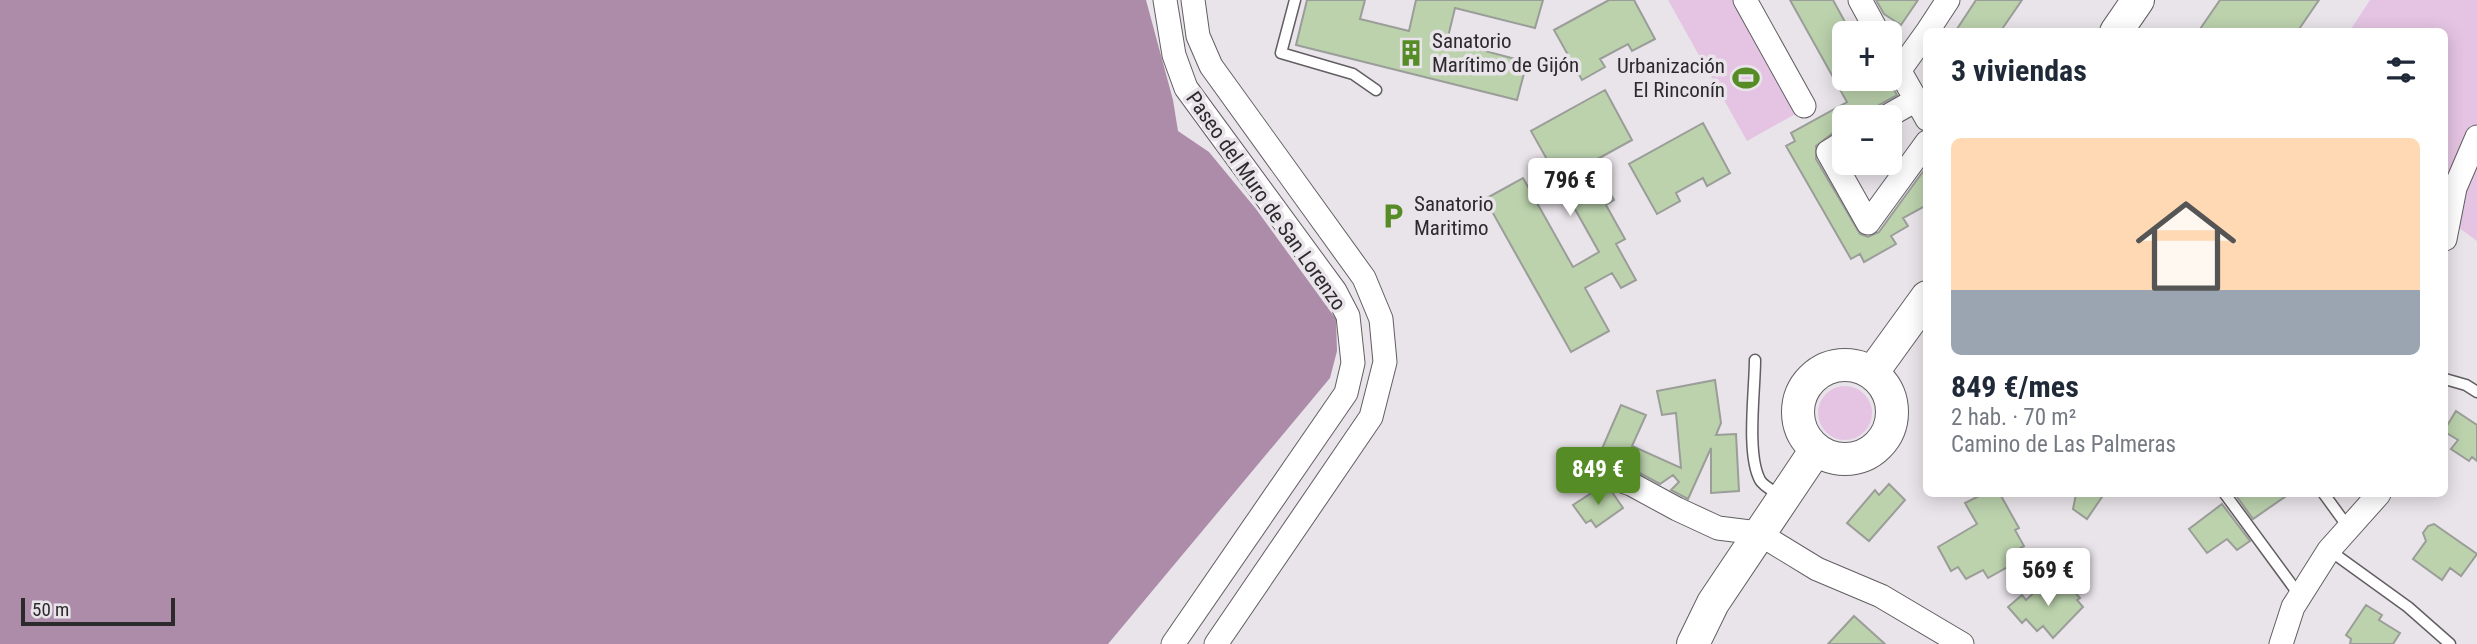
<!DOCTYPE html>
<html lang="es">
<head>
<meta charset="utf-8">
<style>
  :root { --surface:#fff; --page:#f6f6f7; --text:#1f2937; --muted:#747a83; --line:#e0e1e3; --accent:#558c26 }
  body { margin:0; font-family:"Roboto Condensed",sans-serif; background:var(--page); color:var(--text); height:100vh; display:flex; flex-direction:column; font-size:26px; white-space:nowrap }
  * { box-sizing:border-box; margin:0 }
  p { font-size:23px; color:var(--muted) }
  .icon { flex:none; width:38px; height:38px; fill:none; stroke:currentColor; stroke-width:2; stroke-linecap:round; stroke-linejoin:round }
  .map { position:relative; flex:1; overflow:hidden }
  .details { position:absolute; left:1923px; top:28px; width:525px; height:469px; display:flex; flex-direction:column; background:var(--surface); border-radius:10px; box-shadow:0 4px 18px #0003 }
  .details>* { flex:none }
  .buttons { position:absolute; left:1832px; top:21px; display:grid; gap:14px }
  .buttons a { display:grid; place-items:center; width:70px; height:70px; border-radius:10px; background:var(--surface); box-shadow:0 4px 18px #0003; font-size:35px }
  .scale { position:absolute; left:21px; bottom:18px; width:154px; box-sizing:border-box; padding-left:7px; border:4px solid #2c2a2c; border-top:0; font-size:19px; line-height:24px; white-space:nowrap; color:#2c2a2c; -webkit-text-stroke:5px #e9e4e9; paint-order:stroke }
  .price { position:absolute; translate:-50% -60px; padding:0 16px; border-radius:7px; background:#fff; color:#222; font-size:23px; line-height:46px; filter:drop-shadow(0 2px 4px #0008) }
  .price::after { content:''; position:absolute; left:50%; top:42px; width:21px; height:16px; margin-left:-10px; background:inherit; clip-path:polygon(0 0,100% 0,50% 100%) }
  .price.active { background:var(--accent); color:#fff }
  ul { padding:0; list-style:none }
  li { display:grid; align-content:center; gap:14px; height:371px; padding:0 28px }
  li+li { border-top:2px solid var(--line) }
  li span { display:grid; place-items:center; height:217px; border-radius:10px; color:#555 }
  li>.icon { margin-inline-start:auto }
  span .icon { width:126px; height:126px; fill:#fffc; stroke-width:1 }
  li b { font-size:30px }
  h2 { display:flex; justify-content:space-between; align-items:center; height:84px; padding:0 28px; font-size:30px }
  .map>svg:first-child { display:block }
</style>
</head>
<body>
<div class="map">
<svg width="2477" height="644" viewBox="0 0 2477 644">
  <rect width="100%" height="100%" fill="#e9e4e9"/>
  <path fill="#e4c4e2" d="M1668,0H1736L1799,112L1747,141Z
    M2370,0H2477V241L2447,219L2455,188L2445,177V32H2349Z
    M1818 413a27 27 0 1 1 54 0a27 27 0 1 1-54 0Z"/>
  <path fill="#ac8ca9" d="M0,0H1146L1173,100L1178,131L1209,152L1256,209L1336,319L1337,351L1330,378L1108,644H0Z"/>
  <path fill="#bbd2ad" stroke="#9a9d98" stroke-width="2" d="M1307,0H1365L1360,19L1409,31L1416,0H1543L1535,28L1455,8L1447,41L1527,62L1517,100L1296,45Z
    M1609,0H1634L1655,39L1632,51L1628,44L1600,59L1605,67L1582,80L1554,30Z
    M1790,0H1833L1851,33H1844V79H1888L1897,95L1879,105L1874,111L1872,117H1844V128L1837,130L1816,146V159L1860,234L1868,237L1879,232L1927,166V205L1903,218L1908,226L1891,236L1896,244L1864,262L1860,254L1851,259L1786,146L1795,141L1791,133L1847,102Z
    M1876,0H1918L1901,25L1884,14Z
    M1976,0H2022L2000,32H1955Z
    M2220,0H2319L2297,32H2198Z
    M1605,90L1632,140L1592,162L1614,200L1606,205L1625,239L1616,244L1636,280L1621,288L1612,273L1585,288L1609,331L1571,352L1485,199L1523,178L1573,267L1599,252L1531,131Z
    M1703,123L1730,173L1707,186L1703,178L1676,193L1680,201L1657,214L1629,164Z
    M1715,380L1721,423L1716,435L1736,434L1739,491L1711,493V448L1688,499L1671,490L1679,482L1673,475L1660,484L1636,471L1598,458L1621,405L1646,415L1632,446L1681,468L1676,413L1662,415L1657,391Z
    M2456,411L2477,425V461L2472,457L2469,461L2451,449L2458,440L2445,432V429Z
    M1889,484L1905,500L1869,541L1847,523L1875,490L1879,495Z
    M1599,488L1612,492L1623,508L1596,527L1591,520L1586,523L1573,505Z
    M1983,494H2000L2019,528L2015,530L2024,546L2015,551L2020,560L1988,578L1983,570L1966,579L1958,567L1951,571L1938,547L1977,524L1965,503Z
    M2076,494H2104L2087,519L2073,509Z
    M2235,494H2289L2253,519Z
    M2222,504L2250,541L2237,550L2227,539L2207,553L2189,529Z
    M2434,524L2477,554L2461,576L2450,568L2442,580L2413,559L2426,541L2423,533L2428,526Z
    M2059,581L2064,587L2068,584L2080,598L2077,600L2083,607L2053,638L2043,626L2037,631L2026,619L2022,623L2008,607L2022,595L2026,600L2038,589L2043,595Z
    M2366,605L2382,615L2379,620L2400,633L2393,644H2350L2351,639L2346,635Z
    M1854,616L1885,644H1828Z"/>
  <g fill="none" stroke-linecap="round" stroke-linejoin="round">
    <defs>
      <path id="lane" d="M1295,0L1281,53L1353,74L1376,90
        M1755,360C1755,390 1746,454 1760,480C1763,486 1775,492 1781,496
        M2445,379L2466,385L2477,392
        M2225,494L2300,596
        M2324,494L2348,527
        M2329,550L2408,607L2450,644"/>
      <path id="street" d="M1165,0L1174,55L1186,88L1335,291L1348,316L1353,363L1346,393L1173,644
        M1193,0L1198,36L1211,66L1364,278L1381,319L1385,362L1371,417L1216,644
        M1745,0L1804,106
        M1860,0L1878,33
        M1927,32L1948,0
        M1890,54L1927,119
        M1899,71L1927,32
        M1886,117L1916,100
        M1844,142L1828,152L1868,223L1927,142
        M2445,239L2455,188L2477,137
        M1593,471L1631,484L1677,509L1718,528L1758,533L1817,569L1881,596L1962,644
        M2281,644L2293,607L2329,550L2379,494"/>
      <path id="secondary" d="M2116,32L2138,0
        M1798 412a47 47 0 1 1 94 0a47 47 0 1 1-94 0Z
        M1872,373L1927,297
        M1693,644L1713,603L1815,451"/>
    </defs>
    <use href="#lane" stroke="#625e62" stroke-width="13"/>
    <use href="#street" stroke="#625e62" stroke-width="25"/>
    <use href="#secondary" stroke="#625e62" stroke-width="34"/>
    <use href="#lane" stroke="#fff" stroke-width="10"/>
    <use href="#street" stroke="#fff" stroke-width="23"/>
    <use href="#secondary" stroke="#fff" stroke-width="32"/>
  </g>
  <defs>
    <symbol id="building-bare" viewBox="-9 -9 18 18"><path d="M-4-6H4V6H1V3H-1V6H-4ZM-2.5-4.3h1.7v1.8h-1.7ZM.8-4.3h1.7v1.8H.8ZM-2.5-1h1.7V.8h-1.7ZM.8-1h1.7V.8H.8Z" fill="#558c26" stroke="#e9e4e9" stroke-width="2.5" paint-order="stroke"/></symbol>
    <symbol id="stadium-bare" viewBox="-9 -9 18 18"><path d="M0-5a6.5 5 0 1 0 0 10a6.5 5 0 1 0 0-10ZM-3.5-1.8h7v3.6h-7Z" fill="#558c26" stroke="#e9e4e9" stroke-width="2.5" paint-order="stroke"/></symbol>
    <symbol id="parking-bare" viewBox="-9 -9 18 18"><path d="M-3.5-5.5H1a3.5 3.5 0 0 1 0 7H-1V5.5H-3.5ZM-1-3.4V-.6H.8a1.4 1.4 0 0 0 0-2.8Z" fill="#558c26" stroke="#e9e4e9" stroke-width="2.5" paint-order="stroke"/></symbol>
  </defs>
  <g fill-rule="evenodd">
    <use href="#building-bare" x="1392" y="34" width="38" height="38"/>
    <use href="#stadium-bare" x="1727" y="59" width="38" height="38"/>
    <use href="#parking-bare" x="1374" y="197" width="38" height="38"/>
  </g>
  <g text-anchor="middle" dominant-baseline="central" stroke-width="7" stroke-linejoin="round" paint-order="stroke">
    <g font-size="21" fill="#2c2a2c" stroke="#e9e4e9" text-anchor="start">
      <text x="1432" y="41">Sanatorio<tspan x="1432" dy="24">Marítimo de Gijón</tspan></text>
      <text x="1725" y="66" text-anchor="end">Urbanización<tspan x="1725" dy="24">El Rinconín</tspan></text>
      <text x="1414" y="204">Sanatorio<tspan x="1414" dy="24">Maritimo</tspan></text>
    </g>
    <g font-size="21" fill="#2c2a2c" stroke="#e9e4e9">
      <text transform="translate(1266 201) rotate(55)">Paseo del Muro de San Lorenzo</text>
    </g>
  </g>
</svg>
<div class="buttons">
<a>+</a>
<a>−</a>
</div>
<div class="scale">50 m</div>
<b class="price" style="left:1570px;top:218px">796 €</b>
<b class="price active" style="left:1598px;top:507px">849 €</b>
<b class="price" style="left:2048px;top:608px">569 €</b>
<section class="details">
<h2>3 viviendas<svg class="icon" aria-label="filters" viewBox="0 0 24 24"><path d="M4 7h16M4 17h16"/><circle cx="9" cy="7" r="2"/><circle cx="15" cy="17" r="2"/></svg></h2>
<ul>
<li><span style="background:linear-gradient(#ffd9b3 70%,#9aa5b1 0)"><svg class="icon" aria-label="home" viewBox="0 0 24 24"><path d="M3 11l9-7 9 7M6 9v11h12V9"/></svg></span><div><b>849 €/mes</b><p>2 hab. · 70 m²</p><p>Camino de Las Palmeras</p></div></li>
</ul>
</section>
</div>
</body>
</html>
